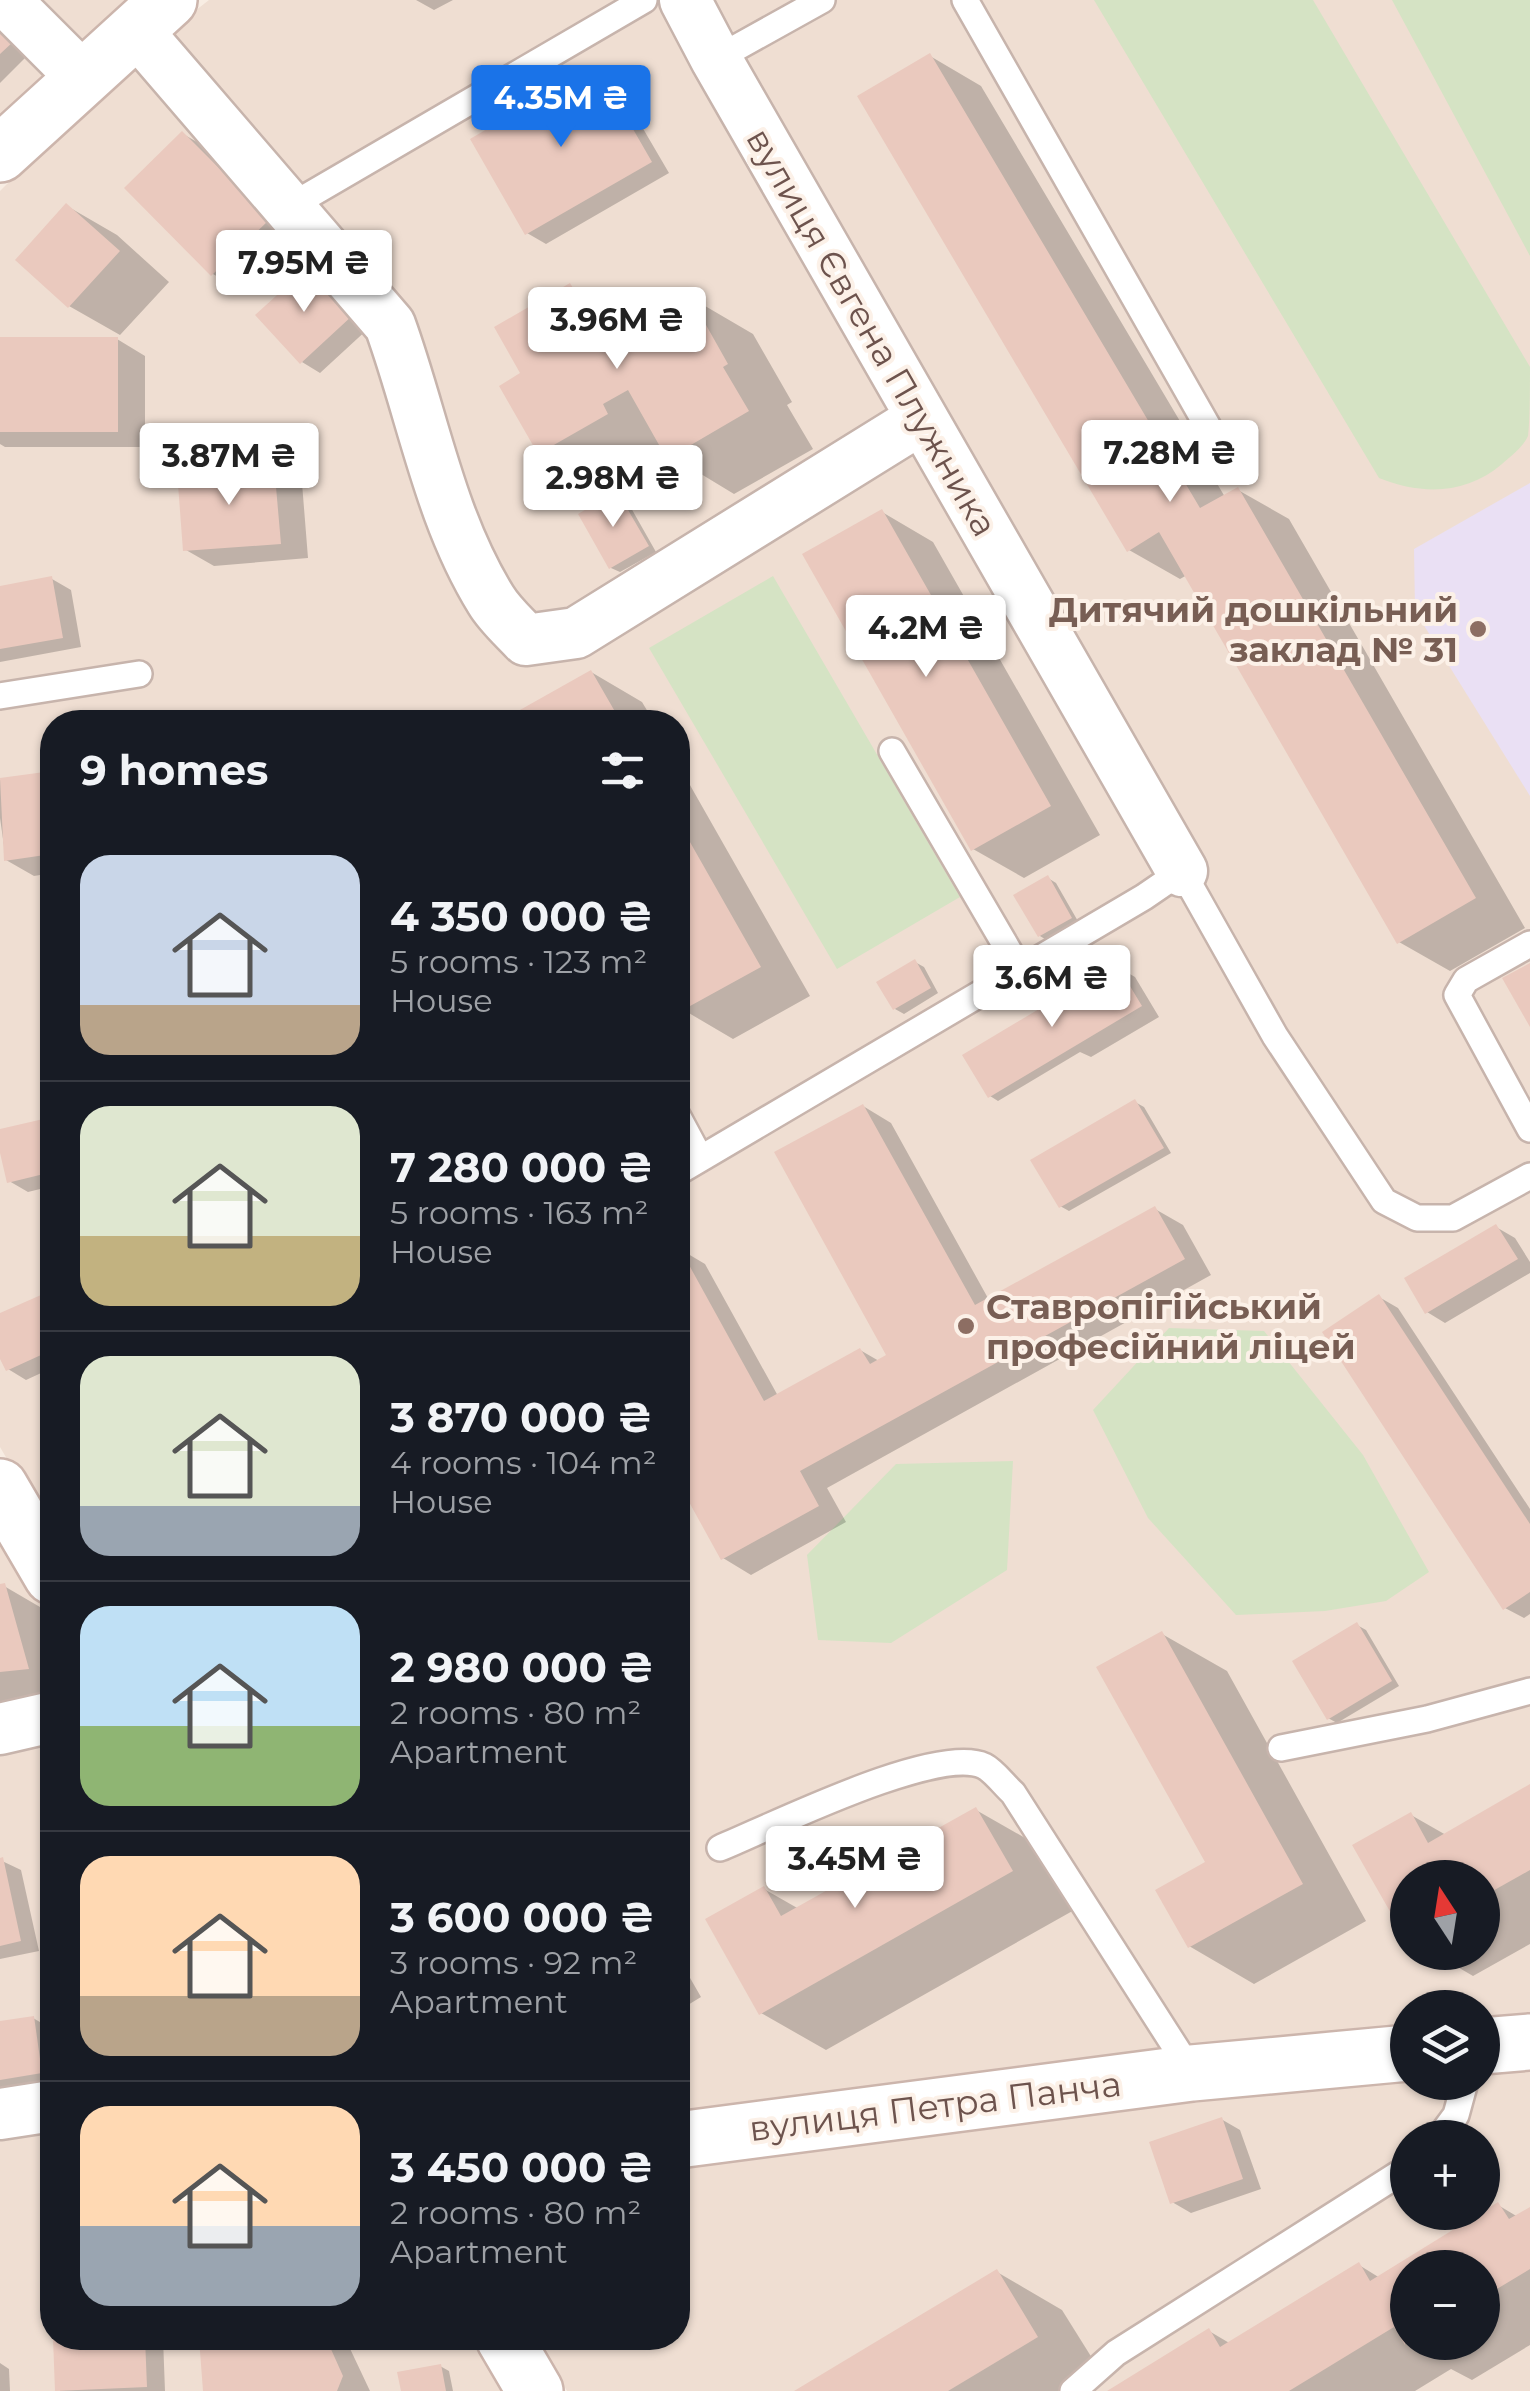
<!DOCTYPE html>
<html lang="en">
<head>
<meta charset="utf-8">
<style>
  :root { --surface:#171b24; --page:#242831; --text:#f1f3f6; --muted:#9ea1a6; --line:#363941; --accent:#1a73e8 }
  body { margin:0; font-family:Montserrat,sans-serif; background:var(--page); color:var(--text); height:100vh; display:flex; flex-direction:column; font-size:38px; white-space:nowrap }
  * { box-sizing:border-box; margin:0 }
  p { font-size:32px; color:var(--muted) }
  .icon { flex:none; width:55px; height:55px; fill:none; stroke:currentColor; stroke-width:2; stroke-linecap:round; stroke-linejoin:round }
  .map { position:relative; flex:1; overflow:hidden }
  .details { position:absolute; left:40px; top:710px; width:650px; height:1640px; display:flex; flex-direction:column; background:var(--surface); border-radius:40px; box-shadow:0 2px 8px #0004 }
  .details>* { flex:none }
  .needle { width:65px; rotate:348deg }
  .controls { position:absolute; left:1390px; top:1860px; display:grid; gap:20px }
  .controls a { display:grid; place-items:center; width:110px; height:110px; border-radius:50%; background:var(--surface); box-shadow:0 2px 8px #0004; font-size:50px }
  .price { position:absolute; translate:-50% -85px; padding:0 22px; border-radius:10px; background:#fff; color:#222; font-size:32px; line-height:65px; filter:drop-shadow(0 2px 5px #0008) }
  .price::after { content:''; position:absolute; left:50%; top:60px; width:30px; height:22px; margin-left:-15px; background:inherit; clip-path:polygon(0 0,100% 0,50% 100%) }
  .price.on { background:var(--accent); color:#fff }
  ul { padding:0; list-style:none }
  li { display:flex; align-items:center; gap:30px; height:250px; padding:0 40px }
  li+li { border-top:2px solid var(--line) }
  li span { display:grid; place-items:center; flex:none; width:280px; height:200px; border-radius:30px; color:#555 }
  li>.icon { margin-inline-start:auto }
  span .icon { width:120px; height:120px; fill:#fffc; stroke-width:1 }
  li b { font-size:42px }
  h2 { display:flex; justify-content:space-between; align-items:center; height:120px; padding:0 40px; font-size:42px }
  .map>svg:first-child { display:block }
</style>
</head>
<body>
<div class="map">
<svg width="1530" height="2391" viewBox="0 0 1530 2391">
  <rect width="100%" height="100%" fill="#f8ede3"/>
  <path fill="#efded2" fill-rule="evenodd" d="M26,0H137L77,49Z
    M209,0H1530V2021L1483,2025L1482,2008H1408L1407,2031L678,2119V722H52V1536L0,1447V191L126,65ZM1408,1878H1482V1952H1408Z
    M0,9L62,68L0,132Z
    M0,1516L52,1605V2338H484L515,2391H0Z
    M1530,2055V2391H567L537,2338H678V2157L1407,2065L1408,2082H1482L1483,2059ZM1408,2138H1482V2212H1408ZM1408,2268H1482V2342H1408Z"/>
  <path fill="#eae0f4" d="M1530,483V796L1415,611L1414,549Z"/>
  <path fill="#d5e3c4" d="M1094,0H1313L1530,367C1530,383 1530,423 1528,436C1523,447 1511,456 1502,464C1466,495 1421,495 1379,478Z
    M1392,0H1530V256Z
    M773,576L960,897L837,969L649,648Z
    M1169,1328L1264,1331L1363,1455L1429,1572L1386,1601L1325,1611L1236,1615L1148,1518L1093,1410Z
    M1013,1461L1007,1570L891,1643L818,1640L807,1555L896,1464Z"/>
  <path fill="#0003" fill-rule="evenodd" d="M416,0H453L434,10Z
    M0,20L31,52L0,83Z
    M930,56L981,86L1225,497L1238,490L1289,519L1525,928L1450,971L1399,942L1187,575L1180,579L1129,550Z
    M596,68L614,79L669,173L546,244L527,233Z
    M183,134L211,150L296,236L241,290L213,274Z
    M67,206L117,235L169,282L120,335L69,306Z
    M326,280L370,327L320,373L302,362Z
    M570,286L636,326L688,296L753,334L792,402L787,405L813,449L734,494L668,454L605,490L540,452L524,374Z
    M117,339L145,356V447H5L0,444V340Z
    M274,466L302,483L308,558L214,566L186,550Z
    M617,494L626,499L656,552L620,572L611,568Z
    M882,512L933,542L1100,835L1024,878L973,849Z
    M52,579L71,590L81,647L0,662V588Z
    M591,672L642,702L654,722H518L515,716Z
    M678,764L810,996L733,1039L682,1009L678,1001Z
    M52,773V873L34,876L6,860L0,818V780Z
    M1048,878L1056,883L1079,923L1048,941L1040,936Z
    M915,962L924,967L938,993L904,1014L895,1009Z
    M1116,966L1135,977L1159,1017L1091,1057L1080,1052L998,1101L990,1096Z
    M1135,1102L1144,1107L1171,1153L1069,1211L1060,1206Z
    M863,1106L891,1123L989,1300L1155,1209L1183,1225L1211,1275L827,1488L846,1522L751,1575L723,1558L678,1477V1248L705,1264L778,1396L860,1350L879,1361L889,1356Z
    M52,1120V1186L28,1192L9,1181L0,1131Z
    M1496,1227L1515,1238L1530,1262V1273L1445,1323L1427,1312Z
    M1379,1297L1398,1308L1530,1509V1614L1524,1618L1505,1608Z
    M40,1298L52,1305V1368L26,1380L8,1369L0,1353V1316Z
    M4,1586L52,1614V1700L0,1705V1587Z
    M1357,1625L1366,1630L1399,1686L1337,1723L1328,1718Z
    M1162,1634L1227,1671L1366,1921L1254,1984L1189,1946L1208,1863Z
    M1530,1787V1944L1473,1976L1432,1952H1482V1878L1355,1846L1411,1815L1446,1835Z
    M976,1810L1041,1847L1076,1909L826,2050L761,2013L764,1889L799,1909Z
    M0,1860L21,1870L39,1951L0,1959Z
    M678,1957L701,1997L678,2011Z
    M33,2018L52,2029V2091L0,2099V2023Z
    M1221,2119L1240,2130L1261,2189L1191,2213L1172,2202Z
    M1498,2205L1518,2217L1530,2210V2345L1472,2380L1451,2369L1415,2391H1111L1209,2331L1231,2344L1359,2265L1380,2278ZM1408,2268H1482V2342H1408Z
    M997,2272L1062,2310L1102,2374L1074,2391H799Z
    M55,2338H163L165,2391H60Z
    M202,2338H345L370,2391H205Z
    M0,2363L9,2369L10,2391H0Z
    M440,2366L449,2371L453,2391H403Z"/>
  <path fill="#eac9be" d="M0,26L14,41L0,54Z
    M930,53L1200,508L1238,487L1476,898L1397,944L1159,532L1127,552L857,96Z
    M596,65L652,162L525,235L470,139Z
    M182,131L270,219L211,276L124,188Z
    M66,203L120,251L68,308L15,260Z
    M308,267L353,315L300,364L255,315Z
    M570,283L609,350L620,343L615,336L688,293L728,364L723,367L749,411L667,459L628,390L603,404L608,414L538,454L499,386L520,373L494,327Z
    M0,337H118V432H0Z
    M274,464L281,544L183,551L177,471Z
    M617,491L649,546L609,569L578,514Z
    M882,509L1051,806L971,851L802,554Z
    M52,576L63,638L0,649V586Z
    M591,670L621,722H516L511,715Z
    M52,771V854L4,861L0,778Z
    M678,821L761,967L681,1011L678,1006Z
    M1048,875L1072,918L1038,937L1013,895Z
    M915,959L931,988L893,1010L876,982Z
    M1116,963L1142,1006L988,1098L962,1055Z
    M1530,963V1027L1502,978Z
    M1135,1099L1164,1148L1059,1208L1030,1160Z
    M863,1104L975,1305L1155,1206L1185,1259L800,1471L819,1506L721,1560L678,1482V1245L764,1401L860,1348L870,1364L886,1355L774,1152Z
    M52,1117V1172L7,1183L0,1153V1129Z
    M1496,1224L1518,1259L1425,1314L1404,1278Z
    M1379,1294L1530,1524V1592L1503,1610L1322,1332Z
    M41,1295L52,1321V1350L6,1371L0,1359V1313Z
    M5,1583L29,1669L0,1672V1584Z
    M1357,1622L1392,1681L1327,1720L1292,1661Z
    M1162,1631L1303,1884L1188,1948L1155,1890L1205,1862L1096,1667Z
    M1530,1784V1870L1482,1897V1878H1408V1943L1352,1845L1411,1812L1428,1843Z
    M976,1807L1013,1871L759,2015L705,1919L764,1886L781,1916Z
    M3,1857L21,1941L0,1946V1858Z
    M34,2016L42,2073L0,2080V2021Z
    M1222,2117L1243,2179L1170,2204L1149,2142Z
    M1498,2202L1509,2219L1530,2207V2269L1482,2298V2268H1408L1405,2345L1394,2327L1289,2391H1107L1209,2328L1220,2347L1359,2262L1370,2281Z
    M997,2269L1038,2337L948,2391H794Z
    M53,2338H145L147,2387L55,2391Z
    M199,2338H326L343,2376L337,2391H203Z
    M441,2364L446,2391H401L397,2372Z"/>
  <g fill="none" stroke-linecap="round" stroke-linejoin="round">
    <defs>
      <path id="lane" d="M965,0L1228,462
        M716,59L822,0
        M289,207L644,0
        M0,696L139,674
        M892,751L1020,970
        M1530,944L1466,980L1457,995L1530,1129
        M678,1117L700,1158
        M678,1172L1144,897L1182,871L1275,1036L1384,1201L1417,1218H1453L1530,1176
        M1281,1748L1427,1719L1530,1691
        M720,1848C771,1827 937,1744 984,1766C994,1771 1004,1785 1013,1793L1192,2073
        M1439,2138L1456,2115L1465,2082
        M1073,2391L1116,2353L1408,2168"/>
      <path id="street" d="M5,0L82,77
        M685,0L716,59L1182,871
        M136,30L390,325C423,416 439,516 491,600C500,615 515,628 526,640L576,633L921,419
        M0,1729L52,1717
        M0,2114L52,2106"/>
      <path id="secondary" d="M0,154L169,0
        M0,1487L52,1576
        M1482,2046L1530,2042
        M678,2140L1192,2073L1408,2053
        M504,2338L535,2391"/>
    </defs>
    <use href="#lane" stroke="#c7b4ac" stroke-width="30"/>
    <use href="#street" stroke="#c7b4ac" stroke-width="55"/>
    <use href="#secondary" stroke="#ccb5ac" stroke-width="60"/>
    <use href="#lane" stroke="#fff" stroke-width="25"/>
    <use href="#street" stroke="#fff" stroke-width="50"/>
    <use href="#secondary" stroke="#fff" stroke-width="55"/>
  </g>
  <g fill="#8d6e63" stroke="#fcf1e8" stroke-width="4">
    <circle cx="1478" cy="629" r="10"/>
    <circle cx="966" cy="1326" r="10"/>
  </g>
  <g text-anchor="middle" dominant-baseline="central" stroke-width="8" stroke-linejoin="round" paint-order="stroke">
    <g font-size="35" fill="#6d534d" stroke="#fcf1e8">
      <text transform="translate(872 332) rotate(60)">вулиця Євгена Плужника</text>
      <text transform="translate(935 2106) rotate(-7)">вулиця Петра Панча</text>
    </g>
    <g font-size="35" font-weight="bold" fill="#785e54" stroke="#fcf1e8" text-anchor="end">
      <text x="1458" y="609">Дитячий дошкільний<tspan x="1458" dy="40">заклад № 31</tspan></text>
      <text x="986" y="1306" text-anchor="start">Ставропігійський<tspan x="986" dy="40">професійний ліцей</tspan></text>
    </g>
  </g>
</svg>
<div class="controls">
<a><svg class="needle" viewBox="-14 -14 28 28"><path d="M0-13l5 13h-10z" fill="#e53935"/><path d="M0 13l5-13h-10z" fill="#9ea1a6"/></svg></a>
<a><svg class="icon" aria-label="layers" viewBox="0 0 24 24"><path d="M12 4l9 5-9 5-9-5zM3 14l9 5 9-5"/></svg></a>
<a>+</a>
<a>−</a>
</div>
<b class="price on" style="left:561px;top:150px">4.35M ₴</b>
<b class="price" style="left:304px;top:315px">7.95M ₴</b>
<b class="price" style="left:617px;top:372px">3.96M ₴</b>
<b class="price" style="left:1170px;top:505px">7.28M ₴</b>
<b class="price" style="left:229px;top:508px">3.87M ₴</b>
<b class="price" style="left:613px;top:530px">2.98M ₴</b>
<b class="price" style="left:926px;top:680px">4.2M ₴</b>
<b class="price" style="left:1052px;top:1030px">3.6M ₴</b>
<b class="price" style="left:855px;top:1911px">3.45M ₴</b>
<section class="details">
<h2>9 homes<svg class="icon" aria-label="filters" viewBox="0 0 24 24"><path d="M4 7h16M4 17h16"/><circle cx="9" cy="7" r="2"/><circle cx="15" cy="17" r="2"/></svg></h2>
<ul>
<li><span style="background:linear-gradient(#c9d6e8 75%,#b9a48a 0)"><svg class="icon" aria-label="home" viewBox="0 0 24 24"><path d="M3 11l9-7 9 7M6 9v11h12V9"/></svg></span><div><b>4 350 000 ₴</b><p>5 rooms · 123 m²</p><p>House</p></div></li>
<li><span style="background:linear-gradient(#dfe7d0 65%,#c2b280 0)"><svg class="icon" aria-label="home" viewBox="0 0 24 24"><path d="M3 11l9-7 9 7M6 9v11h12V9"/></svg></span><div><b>7 280 000 ₴</b><p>5 rooms · 163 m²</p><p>House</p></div></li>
<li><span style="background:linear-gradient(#dfe7d0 75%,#9aa5b1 0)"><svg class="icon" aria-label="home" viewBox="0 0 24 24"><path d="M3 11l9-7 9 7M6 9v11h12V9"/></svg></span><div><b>3 870 000 ₴</b><p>4 rooms · 104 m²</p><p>House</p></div></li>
<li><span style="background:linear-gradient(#bfe0f5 60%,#8fb573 0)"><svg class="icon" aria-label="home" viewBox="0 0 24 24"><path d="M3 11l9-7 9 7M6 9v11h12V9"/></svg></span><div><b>2 980 000 ₴</b><p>2 rooms · 80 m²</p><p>Apartment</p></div></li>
<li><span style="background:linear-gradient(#ffd9b3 70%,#b9a48a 0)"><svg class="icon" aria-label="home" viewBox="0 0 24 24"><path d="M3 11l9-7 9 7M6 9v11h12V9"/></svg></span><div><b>3 600 000 ₴</b><p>3 rooms · 92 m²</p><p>Apartment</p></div></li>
<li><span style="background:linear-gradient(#ffd9b3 60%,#9aa5b1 0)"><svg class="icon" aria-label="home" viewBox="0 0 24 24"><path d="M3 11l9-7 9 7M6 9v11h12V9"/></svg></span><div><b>3 450 000 ₴</b><p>2 rooms · 80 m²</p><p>Apartment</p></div></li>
</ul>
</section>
</div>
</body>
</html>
